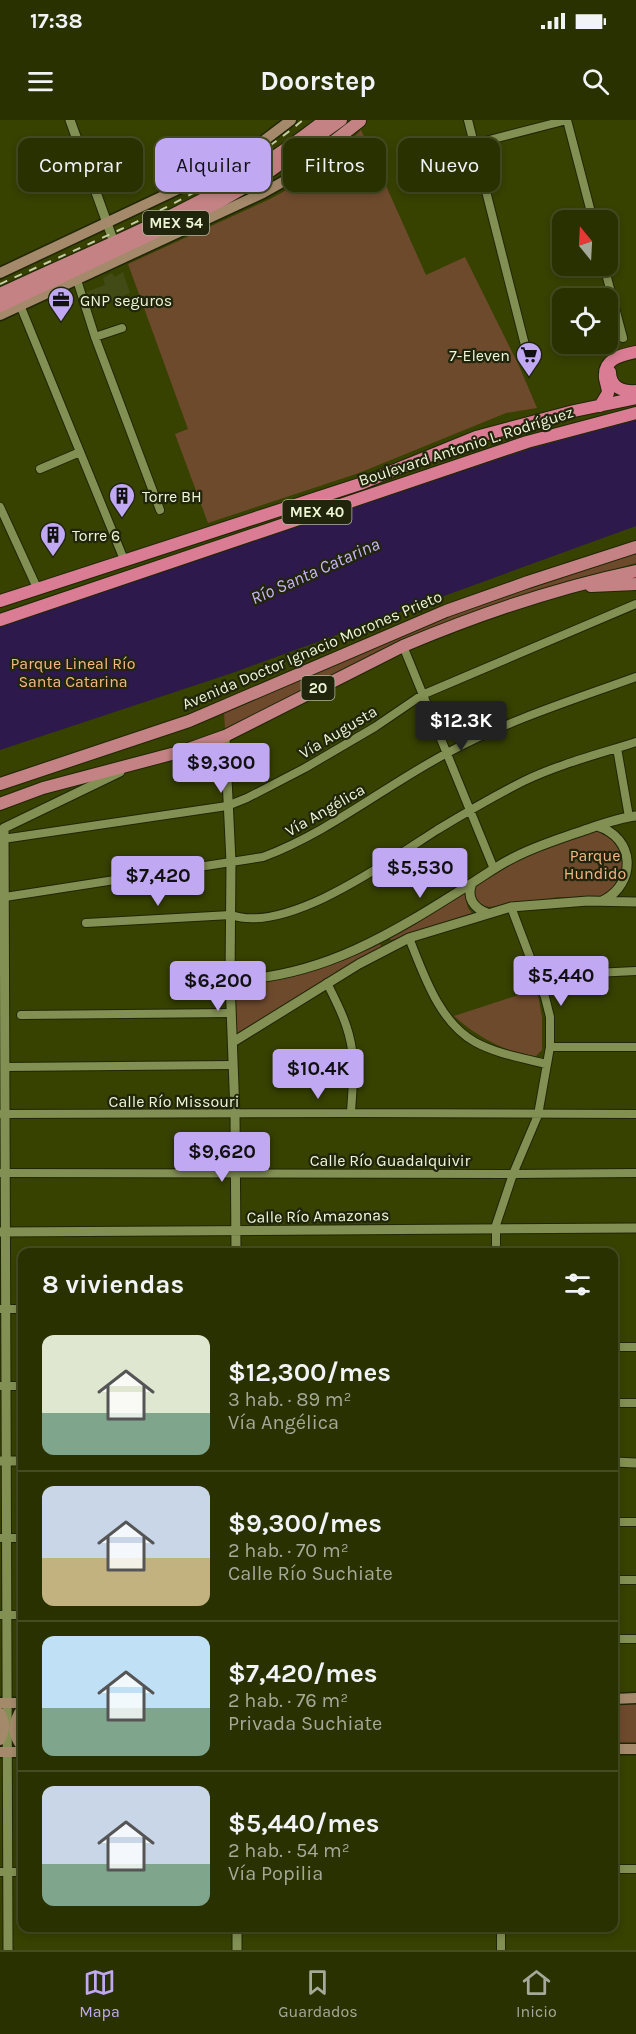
<!DOCTYPE html>
<html lang="es">
<head>
<meta charset="utf-8">
<style>
  :root { --surface:#293100; --page:#353d0f; --text:#f1f3f6; --muted:#a5a999; --line:#454c22; --accent:#c0a8f3 }
  body { margin:0; font-family:Karla,sans-serif; background:var(--page); color:var(--text); height:100vh; display:flex; flex-direction:column; font-size:22px; white-space:nowrap }
  * { box-sizing:border-box; margin:0 }
  p { font-size:20px; color:var(--muted) }
  .icon { flex:none; width:33px; height:33px; fill:none; stroke:currentColor; stroke-width:2; stroke-linecap:round; stroke-linejoin:round }
  .map { position:relative; flex:1; overflow:hidden }
  .details { position:absolute; left:18px; top:1128px; width:600px; height:684px; display:flex; flex-direction:column; background:var(--surface); border-radius:12px; box-shadow:0 3px 9px #0003,0 0 0 2px var(--line) }
  .details>* { flex:none }
  .top-card { position:absolute; left:18px; top:18px; width:600px; height:54px; display:flex; gap:12px }
  .needle { width:39px; rotate:342deg }
  .tools { position:absolute; left:552px; top:90px; display:grid; gap:12px }
  .tools a { display:grid; place-items:center; width:66px; height:66px; border-radius:12px; background:var(--surface); box-shadow:0 3px 9px #0003,0 0 0 2px var(--line); font-size:30px }
  .price { position:absolute; translate:-50% -51px; padding:0 14px; border-radius:6px; background:var(--accent); color:#111; font-size:20px; line-height:39px; filter:drop-shadow(0 2px 3px #0008) }
  .price::after { content:''; position:absolute; left:50%; top:36px; width:18px; height:14px; margin-left:-9px; background:inherit; clip-path:polygon(0 0,100% 0,50% 100%) }
  .price.current { background:#222; color:#fff }
  ul { padding:0; list-style:none }
  li { display:flex; align-items:center; gap:18px; height:150px; padding:0 24px }
  li+li { border-top:2px solid var(--line) }
  li span { display:grid; place-items:center; flex:none; width:168px; height:120px; border-radius:12px; color:#555 }
  li>.icon { margin-inline-start:auto }
  span .icon { width:72px; height:72px; fill:#fffc; stroke-width:1 }
  li b { font-size:26px }
  h2 { display:flex; justify-content:space-between; align-items:center; height:72px; padding:0 24px; font-size:26px }
  .tag { padding:0 21px; border-radius:12px; background:var(--surface); box-shadow:0 3px 9px #0003,0 0 0 2px var(--line); font-size:21px; line-height:54px }
  .tag.current { background:var(--accent); color:#111 }
  .status { display:flex; justify-content:space-between; align-items:center; height:42px; padding:0 30px; background:var(--surface); direction:ltr }
  .status svg { height:16px; fill:currentColor }
  header { display:flex; justify-content:space-between; align-items:center; height:78px; padding:0 24px; background:var(--surface); font-size:27px; font-weight:700 }
  .tab-bar { display:flex; justify-content:space-around; align-items:center; height:84px; border-top:2px solid var(--line); background:var(--surface); font-size:16px; color:var(--muted) }
  .tab-bar a { display:grid; justify-items:center; gap:3px }
  .tab-bar .current { color:var(--accent) }
  .map>svg:first-child { display:block }
</style>
</head>
<body>
<div class="status"><b>17:38</b><svg viewBox="0 0 49 12"><path d="M0 12V9h3v3zM5 12V6h3v6zM10 12V3h3v9zM15 12V0h3v12zM26 1h20v11H26zM47 4h2v5h-2z"/></svg></div>
<header><svg class="icon" aria-label="menu" viewBox="0 0 24 24"><path d="M4 6h16M4 12h16M4 18h16"/></svg>Doorstep<svg class="icon" aria-label="search" viewBox="0 0 24 24"><circle cx="10" cy="10" r="6"/><path d="M15 15l6 6"/></svg></header>
<div class="map">
<svg width="636" height="1830" viewBox="0 0 636 1830">
  <rect width="100%" height="100%" fill="#374100"/>
  <path fill="#424b16" d="M123,152L130,173L91,189L86,172L105,165L103,158L112,153L115,157Z"/>
  <path fill="#6e4a2d" d="M361,10L426,155L465,137L520,248L537,288L506,293L359,353L208,403L175,314L188,309L128,144L270,79L318,53Z
    M636,434V443L553,467L349,548L312,564L269,588L225,609L224,592L445,498L490,481Z
    M595,711L608,712L624,725L626,759L602,777H559L489,787L477,784L471,772C490,741 561,723 595,711Z
    M464,772L468,788L472,793L391,820L389,817Z
    M379,823L382,827L237,915L235,865C287,862 332,843 379,823Z
    M537,869L542,897V930L536,936C509,935 473,914 454,896Z
    M614,1584H636V1624H614Z"/>
  <path fill="#2e194d" d="M636,300V406L235,552L0,630V506L529,329Z"/>
  <g fill="none" stroke-linecap="round" stroke-linejoin="round">
    <defs>
      <path id="minor" d="M468,0L528,237
        M567,0L593,100
        M474,24L567,0
        M604,146L623,218
        M77,160L95,217L160,390
        M20,185L125,442
        M95,217L122,208
        M40,349L80,332
        M0,387L38,470
        M403,526L494,749
        M617,628L629,697
        M3,719L227,686L247,678L305,648L375,607L422,575L636,484
        M5,777L263,737C330,712 386,665 449,632C509,600 573,580 636,557
        M86,803L231,795C287,815 390,740 437,710C465,693 494,676 524,661C559,644 599,634 636,622
        M409,818C424,855 439,902 475,922C497,934 523,938 546,944
        M327,863C338,885 349,906 352,930C355,950 352,972 351,993
        M541,864L573,854L636,851
        M21,895L231,893
        M550,927H636
        M5,947L233,945
        M0,994L351,993L636,994
        M0,1053L513,1054L636,1053
        M496,1132V1105L513,1054L538,995L550,927V897L545,877L511,787
        M0,1189H22
        M614,1227H636
        M0,1266H22
        M614,1283H636
        M614,1402H636
        M0,1418H22
        M614,1460H636
        M0,1495H22
        M614,1519H636
        M614,1749H636
        M0,1752H22
        M501,1830V1808"/>
      <path id="tertiary" d="M70,0L116,128
        M225,616L231,742L230,860L235,994L236,1132
        M597,706C636,718 636,763 604,780
        M472,763C466,778 474,788 487,793
        M230,860C323,858 396,811 472,763C485,755 497,746 511,739C533,727 556,720 579,712C597,706 617,698 636,696
        M233,922L359,844L409,818L511,787L588,781L636,782
        M0,1112L636,1108
        M0,1341H22
        M614,1342L636,1343
        M237,1808V1830
        M8,1830L4,708L120,652"/>
      <path id="secondary" d="M0,153L227,46L245,35L291,0
        M0,195L263,73L313,45L336,26
        M614,1579L636,1578
        M0,1583H22
        M22,1588C13,1601 11,1614 22,1627
        M0,1593C6,1602 5,1611 0,1620
        M614,1629H636
        M0,1632H22"/>
      <path id="primary" d="M291,42L324,29L360,1
        M0,174C59,146 120,121 178,92C230,67 279,36 325,0
        M0,186L219,82L262,57L341,0
        M591,466L636,464
        M0,664L189,601L446,491L528,462L636,427
        M0,684L43,668L183,631L225,616L403,526C479,494 555,468 636,451"/>
      <path id="trunk" d="M610,252C610,267 622,272 636,271
        M600,286L608,273C608,268 606,264 605,258C603,239 621,235 636,232
        M0,481L363,363L476,317L574,291L636,278
        M0,500L527,322L636,293"/>
    </defs>
    <use href="#minor" stroke="#202606" stroke-width="10"/>
    <use href="#tertiary" stroke="#202606" stroke-width="11"/>
    <use href="#secondary" stroke="#202606" stroke-width="13"/>
    <use href="#primary" stroke="#202606" stroke-width="14"/>
    <use href="#trunk" stroke="#202606" stroke-width="14"/>
    <use href="#minor" stroke="#839053" stroke-width="8"/>
    <use href="#tertiary" stroke="#839053" stroke-width="9"/>
    <use href="#secondary" stroke="#a4896b" stroke-width="10"/>
    <use href="#primary" stroke="#c48284" stroke-width="12"/>
    <use href="#trunk" stroke="#da7d94" stroke-width="12"/>
    <path stroke="#c5cda6" stroke-width="2" stroke-dasharray="8 8" stroke-linecap="butt" d="M0,164C102,117 216,73 303,0"/>
  </g>
  <defs>
    <symbol id="office-pin" viewBox="-11 -11 22 30"><path d="M0 17L-7.5 6A9.5 9.5 0 1 1 7.5 6Z" fill="#c0a8f3" stroke="#20250c"/><path d="M-6-3h4V-5.5h4V-3h4V5H-6ZM-1-4.5V-3h2v-1.5ZM-6 0V1H6V0Z" fill="#111"/></symbol>
    <symbol id="supermarket-pin" viewBox="-11 -11 22 30"><path d="M0 17L-7.5 6A9.5 9.5 0 1 1 7.5 6Z" fill="#c0a8f3" stroke="#20250c"/><path d="M-6-5.5h2.5l.6 2H6L4.5 2H-2.5L-4.4-4H-6ZM-1.5 3.2a1.3 1.3 0 1 0 .1 0ZM3 3.2a1.3 1.3 0 1 0 .1 0Z" fill="#111"/></symbol>
    <symbol id="building-pin" viewBox="-11 -11 22 30"><path d="M0 17L-7.5 6A9.5 9.5 0 1 1 7.5 6Z" fill="#c0a8f3" stroke="#20250c"/><path d="M-4-6H4V6H1V3H-1V6H-4ZM-2.5-4.3h1.7v1.8h-1.7ZM.8-4.3h1.7v1.8H.8ZM-2.5-1h1.7V.8h-1.7ZM.8-1h1.7V.8H.8Z" fill="#111"/></symbol>
  </defs>
  <g fill-rule="evenodd">
    <use href="#office-pin" x="46" y="165" width="30" height="40"/>
    <use href="#supermarket-pin" x="514" y="220" width="30" height="40"/>
    <use href="#building-pin" x="107" y="361" width="30" height="40"/>
    <use href="#building-pin" x="38" y="400" width="30" height="40"/>
  </g>
  <g text-anchor="middle" dominant-baseline="central" stroke-width="4.5" stroke-linejoin="round" paint-order="stroke">
    <g fill="#20250c" stroke="#b0b799" stroke-width="1.5">
      <rect x="143" y="91" width="66" height="24" rx="4.5"/>
      <rect x="282.5" y="380" width="69" height="24" rx="4.5"/>
      <rect x="301.5" y="556" width="33" height="24" rx="4.5"/>
    </g>
    <g font-size="15" font-weight="bold" fill="#eef6d6">
      <text x="176" y="103">MEX 54</text>
      <text x="317" y="392">MEX 40</text>
      <text x="318" y="568">20</text>
    </g>
    <g font-size="16" fill="#eef6d6" stroke="#20250c" text-anchor="start">
      <text x="80" y="180">GNP seguros</text>
      <text x="510" y="235" text-anchor="end">7-Eleven</text>
      <text x="142" y="376">Torre BH</text>
      <text x="72" y="415">Torre 6</text>
    </g>
    <g font-size="16" fill="#eef6d6" stroke="#20250c">
      <text transform="translate(466 326) rotate(-18)">Boulevard Antonio L. Rodríguez</text>
      <text transform="translate(312 530) rotate(-23)">Avenida Doctor Ignacio Morones Prieto</text>
      <text transform="translate(338 612) rotate(-31)">Vía Augusta</text>
      <text transform="translate(325 690) rotate(-30)">Vía Angélica</text>
      <text x="174" y="981">Calle Río Missouri</text>
      <text x="390" y="1040">Calle Río Guadalquivir</text>
      <text transform="translate(318 1096) rotate(-1)">Calle Río Amazonas</text>
    </g>
    <g font-size="16" fill="#f6b785" stroke="#20250c">
      <text x="73" y="543">Parque Lineal Río<tspan x="73" dy="18">Santa Catarina</tspan></text>
      <text x="595" y="735">Parque<tspan x="595" dy="18">Hundido</tspan></text>
    </g>
    <g font-size="18" font-style="italic" fill="#cab5fa" stroke="#20250c">
      <text transform="translate(315 451) rotate(-24)">Río Santa Catarina</text>
    </g>
  </g>
</svg>
<div class="tools">
<a><svg class="needle" viewBox="-14 -14 28 28"><path d="M0-13l5 13h-10z" fill="#e53935"/><path d="M0 13l5-13h-10z" fill="#a5a999"/></svg></a>
<a><svg class="icon" aria-label="locate" viewBox="0 0 24 24"><circle cx="12" cy="12" r="6"/><path d="M12 2v4M12 18v4M2 12h4M18 12h4"/></svg></a>
</div>
<b class="price current" style="left:461px;top:632px">$12.3K</b>
<b class="price" style="left:221px;top:674px">$9,300</b>
<b class="price" style="left:420px;top:779px">$5,530</b>
<b class="price" style="left:158px;top:787px">$7,420</b>
<b class="price" style="left:561px;top:887px">$5,440</b>
<b class="price" style="left:218px;top:892px">$6,200</b>
<b class="price" style="left:318px;top:980px">$10.4K</b>
<b class="price" style="left:222px;top:1063px">$9,620</b>
<div class="top-card">
<a class="tag">Comprar</a>
<a class="tag current">Alquilar</a>
<a class="tag">Filtros</a>
<a class="tag">Nuevo</a>
</div>
<section class="details">
<h2>8 viviendas<svg class="icon" aria-label="filters" viewBox="0 0 24 24"><path d="M4 7h16M4 17h16"/><circle cx="9" cy="7" r="2"/><circle cx="15" cy="17" r="2"/></svg></h2>
<ul>
<li><span style="background:linear-gradient(#dfe7d0 65%,#7fa58c 0)"><svg class="icon" aria-label="home" viewBox="0 0 24 24"><path d="M3 11l9-7 9 7M6 9v11h12V9"/></svg></span><div><b>$12,300/mes</b><p>3 hab. · 89 m²</p><p>Vía Angélica</p></div></li>
<li><span style="background:linear-gradient(#c9d6e8 60%,#c2b280 0)"><svg class="icon" aria-label="home" viewBox="0 0 24 24"><path d="M3 11l9-7 9 7M6 9v11h12V9"/></svg></span><div><b>$9,300/mes</b><p>2 hab. · 70 m²</p><p>Calle Río Suchiate</p></div></li>
<li><span style="background:linear-gradient(#bfe0f5 60%,#7fa58c 0)"><svg class="icon" aria-label="home" viewBox="0 0 24 24"><path d="M3 11l9-7 9 7M6 9v11h12V9"/></svg></span><div><b>$7,420/mes</b><p>2 hab. · 76 m²</p><p>Privada Suchiate</p></div></li>
<li><span style="background:linear-gradient(#c9d6e8 65%,#7fa58c 0)"><svg class="icon" aria-label="home" viewBox="0 0 24 24"><path d="M3 11l9-7 9 7M6 9v11h12V9"/></svg></span><div><b>$5,440/mes</b><p>2 hab. · 54 m²</p><p>Vía Popilia</p></div></li>
</ul>
</section>
</div>
<nav class="tab-bar">
<a class="current"><svg class="icon" aria-label="map" viewBox="0 0 24 24"><path d="M3 6l6-2 6 2 6-2v14l-6 2-6-2-6 2zM9 4v14M15 6v14"/></svg>Mapa</a>
<a><svg class="icon" aria-label="saved" viewBox="0 0 24 24"><path d="M7 4h10v16l-5-4-5 4z"/></svg>Guardados</a>
<a><svg class="icon" aria-label="home" viewBox="0 0 24 24"><path d="M3 11l9-7 9 7M6 9v11h12V9"/></svg>Inicio</a>
</nav>
</body>
</html>
